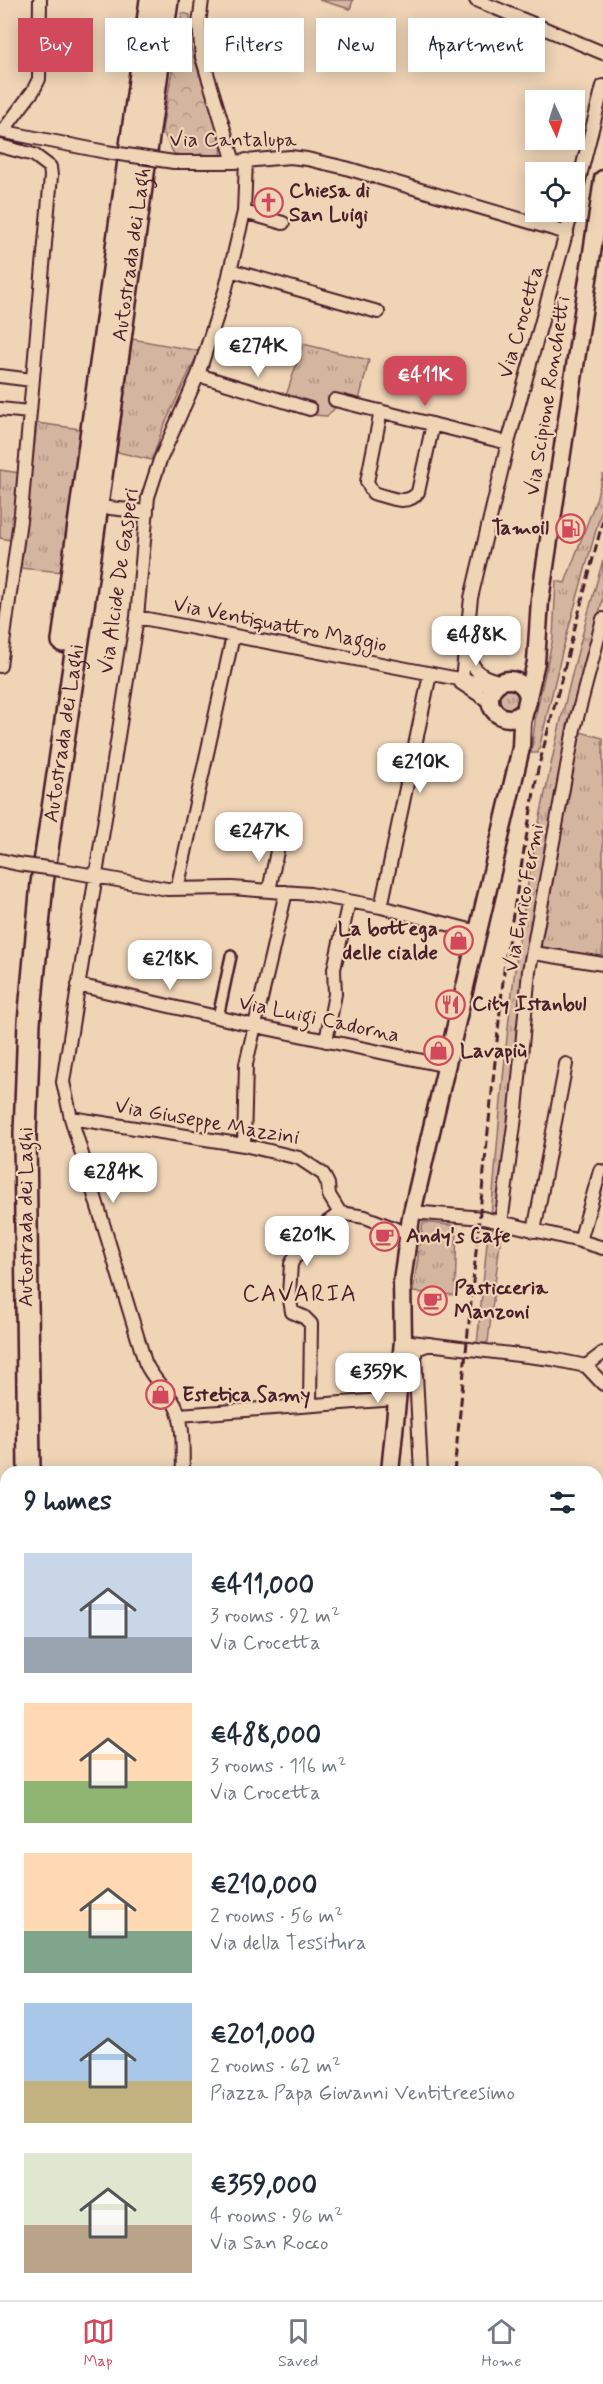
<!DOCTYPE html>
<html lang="en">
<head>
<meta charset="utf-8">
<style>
  :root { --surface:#fff; --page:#f2f2f3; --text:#1f2937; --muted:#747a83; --line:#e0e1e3; --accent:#d1495b }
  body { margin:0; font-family:Mynerve,sans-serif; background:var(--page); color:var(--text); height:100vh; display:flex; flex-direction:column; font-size:22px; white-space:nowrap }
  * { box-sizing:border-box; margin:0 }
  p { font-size:20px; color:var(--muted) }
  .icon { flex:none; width:33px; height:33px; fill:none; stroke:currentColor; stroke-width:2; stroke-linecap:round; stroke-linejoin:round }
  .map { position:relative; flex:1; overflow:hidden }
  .drawer { position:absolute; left:0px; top:1466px; width:603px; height:836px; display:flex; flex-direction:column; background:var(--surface); border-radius:18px 18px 0 0; box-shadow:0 3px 15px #0003 }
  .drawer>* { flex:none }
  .top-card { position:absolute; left:18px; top:18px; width:567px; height:54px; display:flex; gap:12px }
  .needle { width:39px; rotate:176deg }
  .fabs { position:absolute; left:525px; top:90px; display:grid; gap:12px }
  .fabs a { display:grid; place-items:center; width:60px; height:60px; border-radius:0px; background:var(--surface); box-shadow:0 3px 15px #0003; font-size:30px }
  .price { position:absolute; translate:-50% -51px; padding:0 14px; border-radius:12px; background:#fff; color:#222; font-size:20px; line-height:39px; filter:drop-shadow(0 2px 3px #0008) }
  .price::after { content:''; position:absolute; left:50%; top:36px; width:18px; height:14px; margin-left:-9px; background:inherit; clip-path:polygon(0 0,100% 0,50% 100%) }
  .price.current { background:var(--accent); color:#fff }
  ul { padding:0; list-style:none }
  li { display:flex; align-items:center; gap:18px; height:150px; padding:0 24px }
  li span { display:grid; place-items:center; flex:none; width:168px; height:120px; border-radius:0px; color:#555 }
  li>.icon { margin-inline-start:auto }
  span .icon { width:72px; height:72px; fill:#fffc; stroke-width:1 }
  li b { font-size:26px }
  h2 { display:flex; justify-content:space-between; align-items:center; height:72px; padding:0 24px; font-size:26px }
  .tag { padding:0 21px; border-radius:0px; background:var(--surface); box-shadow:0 3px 15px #0003; font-size:21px; line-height:54px }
  .tag.current { background:var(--accent); color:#fff }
  .tab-bar { display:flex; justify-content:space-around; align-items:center; height:84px; border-top:2px solid var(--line); background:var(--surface); font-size:16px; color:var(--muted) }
  .tab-bar a { display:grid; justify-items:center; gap:3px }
  .tab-bar .current { color:var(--accent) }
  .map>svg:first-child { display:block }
</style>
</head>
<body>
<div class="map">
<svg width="603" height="2300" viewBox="0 0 603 2300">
  <defs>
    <pattern id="grass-tufts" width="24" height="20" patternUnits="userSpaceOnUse" patternTransform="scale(1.5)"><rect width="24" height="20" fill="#d4b6a0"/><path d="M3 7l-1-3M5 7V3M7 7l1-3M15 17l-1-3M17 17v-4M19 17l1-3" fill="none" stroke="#ae9383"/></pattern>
    <pattern id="forest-crowns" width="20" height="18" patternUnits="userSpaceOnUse" patternTransform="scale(1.5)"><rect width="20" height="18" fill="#d4b6a0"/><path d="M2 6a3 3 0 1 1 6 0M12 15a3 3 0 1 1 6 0" fill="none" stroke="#ae9383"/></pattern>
  </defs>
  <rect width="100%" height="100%" fill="#efd4b6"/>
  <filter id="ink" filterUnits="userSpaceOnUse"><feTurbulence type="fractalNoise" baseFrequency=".0167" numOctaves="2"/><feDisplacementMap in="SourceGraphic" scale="12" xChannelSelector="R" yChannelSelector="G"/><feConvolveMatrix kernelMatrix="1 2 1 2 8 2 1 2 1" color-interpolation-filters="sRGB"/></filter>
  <g filter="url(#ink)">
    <path fill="url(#grass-tufts)" stroke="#8f6a66" stroke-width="1.5" d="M319,0H353L350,9Z
      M132,339L199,351L162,430L152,460L117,452Z
      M303,344L369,360L359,400L334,394L331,401L338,405L327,416L313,415L315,404L286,396Z
      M37,423L80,429L63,572L20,568Z
      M0,470L19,473L11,540L0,538Z
      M603,474V505L562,652L538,753H531L536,714L553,638L556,581L565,583L596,500Z
      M603,560V597L547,839L528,953L513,1105L498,1216L491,1215C498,1141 503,1066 512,992C530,846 562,701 603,560Z
      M498 699a10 10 0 1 1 20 0a10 10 0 1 1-20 0Z
      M580,732L603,738V958L543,949L541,944Z
      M423,1222L457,1226L455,1295L413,1292Z
      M489,1223L502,1226L488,1342L477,1345Z
      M597,1926H603V2023L597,2024Z
      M597,2081L603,2093V2131L597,2119Z"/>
    <path fill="url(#forest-crowns)" stroke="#8f6a66" stroke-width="1.5" d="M182,13L190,15C190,24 189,35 190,43C195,69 226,136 221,155L202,157L174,154L162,130Z"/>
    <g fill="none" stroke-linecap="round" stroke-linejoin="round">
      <defs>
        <path id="pedestrian" d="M218,1017L231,956"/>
        <path id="minor" d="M202,0L199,24L202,57L234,162
          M476,0L603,53
          M0,131L106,152
          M3,131L33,91L39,79L40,0
          M0,146L34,155L50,167L51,176L21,513L0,666
          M174,162H234L290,157L307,159L346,168L567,233
          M574,200L603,86
          M244,212L283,223
          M230,270L378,312
          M198,375L310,409
          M0,376L32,380
          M335,400L508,443
          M0,409L29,412
          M381,411L367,482L373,493C388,497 408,507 418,492L433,424
          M110,508L147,512
          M137,617L495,686
          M469,652C471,668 479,676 495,680
          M462,679L471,598L508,443L572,212
          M461,683L490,702
          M0,860L18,864
          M62,870L167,889L232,888L310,894L381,907L478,932
          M177,889L233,636
          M269,891L279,841
          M381,907L430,674
          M534,953L603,964
          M78,985L256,1026L447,1066
          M326,1041L335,994L334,969L349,901
          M71,1118L244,1145L299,1158L323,1174L328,1184L329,1195L340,1213L365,1217L409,1234
          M244,1145L246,1064L286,892
          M412,1212L483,1218L580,1241L603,1248
          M501,1223L516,1110L529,971L574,729L603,619
          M534,1231L566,1064
          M580,1241L600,1171
          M403,1341L552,1359L586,1366L603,1384
          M586,1366L603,1353
          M310,1405L311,1324L304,1317L292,1312L289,1294L291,1264L295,1257L311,1247L325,1224L340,1213
          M179,1415L396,1399
          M183,1472C182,1451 185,1424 175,1405C166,1389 152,1379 145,1362L71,1118L63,1082L137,617L148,497L160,460L198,375L226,288L244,212L246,160
          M421,1472L415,1355L416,1349L430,1344
          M371,2300L372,2295
          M398,2300L401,2295"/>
        <path id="tertiary" d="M0,1751L6,1750
          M597,2210L603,2222"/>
        <path id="secondary" d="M490 699a19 19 0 1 1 38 0a19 19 0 1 1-38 0Z
          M390,1472L403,1341L402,1281L411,1217L521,748L522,723L536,662L540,600L603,179
          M251,2300L256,2295"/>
        <g id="motorway">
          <path d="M63,641L151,0"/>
          <path id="s1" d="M29,1472L25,1134L29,1022L42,883L83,606L167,0"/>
          <path d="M53,2299L117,2295"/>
          <path d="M4,2300L6,2255"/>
          <path d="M160,2300L164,2295"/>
        </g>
      </defs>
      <use href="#pedestrian" stroke="#4a1f2b" stroke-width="14"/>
      <use href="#minor" stroke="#4a1f2b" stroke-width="16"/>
      <use href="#tertiary" stroke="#4a1f2b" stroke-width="20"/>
      <use href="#secondary" stroke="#4a1f2b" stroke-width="21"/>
      <use href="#motorway" stroke="#4a1f2b" stroke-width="26"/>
      <use href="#pedestrian" stroke="#efd4b6" stroke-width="9"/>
      <use href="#minor" stroke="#efd4b6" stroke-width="12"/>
      <use href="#tertiary" stroke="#efd4b6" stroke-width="15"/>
      <use href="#secondary" stroke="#efd4b6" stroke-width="16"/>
      <use href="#motorway" stroke="#efd4b6" stroke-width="21"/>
      <path stroke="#4a1f2b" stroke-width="3" stroke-dasharray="9 4.5" stroke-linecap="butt" d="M454,1472L505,961L538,769L603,520
        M597,2129L603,2141
        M597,2143L603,2155"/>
      <defs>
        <path id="minor-bridge" d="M106,152L174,162
          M18,864L62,870"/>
        <path id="motorway-bridge" d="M0,2297L53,2299"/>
      </defs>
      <use href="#minor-bridge" stroke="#4a1f2b" stroke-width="16" stroke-linecap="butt"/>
      <use href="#motorway-bridge" stroke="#4a1f2b" stroke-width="26" stroke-linecap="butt"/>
      <use href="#minor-bridge" stroke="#efd4b6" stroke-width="12"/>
      <use href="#motorway-bridge" stroke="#efd4b6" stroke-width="21"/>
    </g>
  </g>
  <defs>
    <symbol id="church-ring" viewBox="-11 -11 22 22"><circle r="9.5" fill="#efd4b6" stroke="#d1495b" stroke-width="1.5"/><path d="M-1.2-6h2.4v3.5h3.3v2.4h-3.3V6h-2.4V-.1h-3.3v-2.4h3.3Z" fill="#d1495b"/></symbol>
    <symbol id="fuel-ring" viewBox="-11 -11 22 22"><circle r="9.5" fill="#efd4b6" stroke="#d1495b" stroke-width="1.5"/><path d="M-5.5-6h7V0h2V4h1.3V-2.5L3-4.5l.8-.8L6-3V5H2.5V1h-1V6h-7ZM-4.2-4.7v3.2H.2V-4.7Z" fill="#d1495b"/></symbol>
    <symbol id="shop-ring" viewBox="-11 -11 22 22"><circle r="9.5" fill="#efd4b6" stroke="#d1495b" stroke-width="1.5"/><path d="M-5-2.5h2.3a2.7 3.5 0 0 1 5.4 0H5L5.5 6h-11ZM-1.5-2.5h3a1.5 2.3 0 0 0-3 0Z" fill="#d1495b"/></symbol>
    <symbol id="restaurant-ring" viewBox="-11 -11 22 22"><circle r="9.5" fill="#efd4b6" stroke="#d1495b" stroke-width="1.5"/><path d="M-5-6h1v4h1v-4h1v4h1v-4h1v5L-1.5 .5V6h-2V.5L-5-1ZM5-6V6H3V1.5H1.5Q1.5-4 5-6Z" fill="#d1495b"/></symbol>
    <symbol id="cafe-ring" viewBox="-11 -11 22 22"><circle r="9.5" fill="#efd4b6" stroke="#d1495b" stroke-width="1.5"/><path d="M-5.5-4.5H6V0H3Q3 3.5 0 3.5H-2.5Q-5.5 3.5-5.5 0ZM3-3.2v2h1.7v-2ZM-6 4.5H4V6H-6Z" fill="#d1495b"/></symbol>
  </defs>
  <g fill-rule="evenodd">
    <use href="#church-ring" x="252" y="186" width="33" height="33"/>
    <use href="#fuel-ring" x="554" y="512" width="33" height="33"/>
    <use href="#shop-ring" x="442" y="924" width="33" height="33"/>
    <use href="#restaurant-ring" x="434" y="988" width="33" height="33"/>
    <use href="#shop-ring" x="422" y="1034" width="33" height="33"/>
    <use href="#cafe-ring" x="368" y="1220" width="33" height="33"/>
    <use href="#cafe-ring" x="416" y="1284" width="33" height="33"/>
    <use href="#shop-ring" x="144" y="1378" width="33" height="33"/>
  </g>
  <g text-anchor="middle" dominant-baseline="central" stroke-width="4.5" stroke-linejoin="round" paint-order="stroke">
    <g font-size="21" fill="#4a1f2b" stroke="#efd4b6">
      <text x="233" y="140">Via Cantalupa</text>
      <text stroke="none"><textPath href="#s1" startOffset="1227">Autostrada dei Laghi</textPath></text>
      <text transform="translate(521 322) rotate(-74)">Via Crocetta</text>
      <text transform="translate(548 396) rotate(-81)">Via Scipione Ronchetti</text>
      <text transform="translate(119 581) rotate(-82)">Via Alcide De Gasperi</text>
      <text transform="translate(280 625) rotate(11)">Via Ventiquattro Maggio</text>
      <text stroke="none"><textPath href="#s1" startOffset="741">Autostrada dei Laghi</textPath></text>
      <text transform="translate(524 898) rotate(-80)">Via Enrico Fermi</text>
      <text transform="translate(319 1019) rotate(12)">Via Luigi Cadorna</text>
      <text transform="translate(207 1122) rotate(10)">Via Giuseppe Mazzini</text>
      <text transform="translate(26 1217) rotate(-90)">Autostrada dei Laghi</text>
    </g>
    <g font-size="21" font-weight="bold" fill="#4a1f2b" stroke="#efd4b6" text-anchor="start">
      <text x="289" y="191">Chiesa di<tspan x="289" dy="24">San Luigi</tspan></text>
      <text x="549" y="528" text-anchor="end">Tamoil</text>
      <text x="438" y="929" text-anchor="end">La bottega<tspan x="438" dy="24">delle cialde</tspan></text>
      <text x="472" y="1004">City Istanbul</text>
      <text x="460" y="1051">Lavapiù</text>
      <text x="406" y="1236">Andy's Cafe</text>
      <text x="454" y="1288">Pasticceria<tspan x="454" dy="24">Manzoni</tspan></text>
      <text x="182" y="1395">Estetica Samy</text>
    </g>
    <g font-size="24" letter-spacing="1.5" fill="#4a1f2b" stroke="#efd4b6">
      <text x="300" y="1294">CAVARIA</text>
    </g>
  </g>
</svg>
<div class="fabs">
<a><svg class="needle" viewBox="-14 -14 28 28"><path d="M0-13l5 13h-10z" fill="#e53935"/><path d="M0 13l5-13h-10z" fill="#747a83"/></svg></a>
<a><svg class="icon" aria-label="locate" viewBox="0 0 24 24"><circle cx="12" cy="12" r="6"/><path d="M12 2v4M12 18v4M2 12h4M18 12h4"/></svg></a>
</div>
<b class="price" style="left:258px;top:378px">€274K</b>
<b class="price current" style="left:425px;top:407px">€411K</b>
<b class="price" style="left:476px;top:667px">€488K</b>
<b class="price" style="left:420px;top:794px">€210K</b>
<b class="price" style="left:259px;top:863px">€247K</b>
<b class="price" style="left:170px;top:991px">€218K</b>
<b class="price" style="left:113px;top:1204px">€284K</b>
<b class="price" style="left:307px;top:1267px">€201K</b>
<b class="price" style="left:378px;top:1404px">€359K</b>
<div class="top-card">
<a class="tag current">Buy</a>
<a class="tag">Rent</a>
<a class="tag">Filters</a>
<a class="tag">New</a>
<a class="tag">Apartment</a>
</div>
<section class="drawer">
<h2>9 homes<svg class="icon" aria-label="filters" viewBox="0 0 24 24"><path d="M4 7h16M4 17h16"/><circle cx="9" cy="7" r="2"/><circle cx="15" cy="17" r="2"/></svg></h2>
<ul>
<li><span style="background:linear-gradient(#c9d6e8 70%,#9aa5b1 0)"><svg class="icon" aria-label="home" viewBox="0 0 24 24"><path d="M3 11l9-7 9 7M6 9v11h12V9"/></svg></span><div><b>€411,000</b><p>3 rooms · 92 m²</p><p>Via Crocetta</p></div></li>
<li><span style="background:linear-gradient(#ffd9b3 65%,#8fb573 0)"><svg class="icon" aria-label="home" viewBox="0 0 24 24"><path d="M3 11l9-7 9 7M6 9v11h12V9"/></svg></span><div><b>€488,000</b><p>3 rooms · 116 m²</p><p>Via Crocetta</p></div></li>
<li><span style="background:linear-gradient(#ffd9b3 65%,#7fa58c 0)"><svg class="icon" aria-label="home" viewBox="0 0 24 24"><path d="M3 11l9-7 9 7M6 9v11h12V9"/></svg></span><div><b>€210,000</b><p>2 rooms · 56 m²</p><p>Via della Tessitura</p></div></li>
<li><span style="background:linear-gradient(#a9c7e8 65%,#c2b280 0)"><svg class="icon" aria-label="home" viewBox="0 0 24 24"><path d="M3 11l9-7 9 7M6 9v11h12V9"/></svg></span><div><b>€201,000</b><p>2 rooms · 62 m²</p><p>Piazza Papa Giovanni Ventitreesimo</p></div></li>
<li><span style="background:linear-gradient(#dfe7d0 60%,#b9a48a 0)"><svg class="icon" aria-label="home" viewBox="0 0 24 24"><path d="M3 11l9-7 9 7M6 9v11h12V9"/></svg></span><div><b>€359,000</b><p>4 rooms · 96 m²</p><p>Via San Rocco</p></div></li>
</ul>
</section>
</div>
<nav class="tab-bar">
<a class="current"><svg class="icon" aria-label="map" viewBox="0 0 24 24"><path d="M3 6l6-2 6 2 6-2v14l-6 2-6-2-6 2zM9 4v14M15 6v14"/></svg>Map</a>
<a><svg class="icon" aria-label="saved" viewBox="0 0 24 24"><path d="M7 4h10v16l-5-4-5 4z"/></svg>Saved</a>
<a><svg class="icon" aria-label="home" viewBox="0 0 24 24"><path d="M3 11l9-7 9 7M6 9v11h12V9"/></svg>Home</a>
</nav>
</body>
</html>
